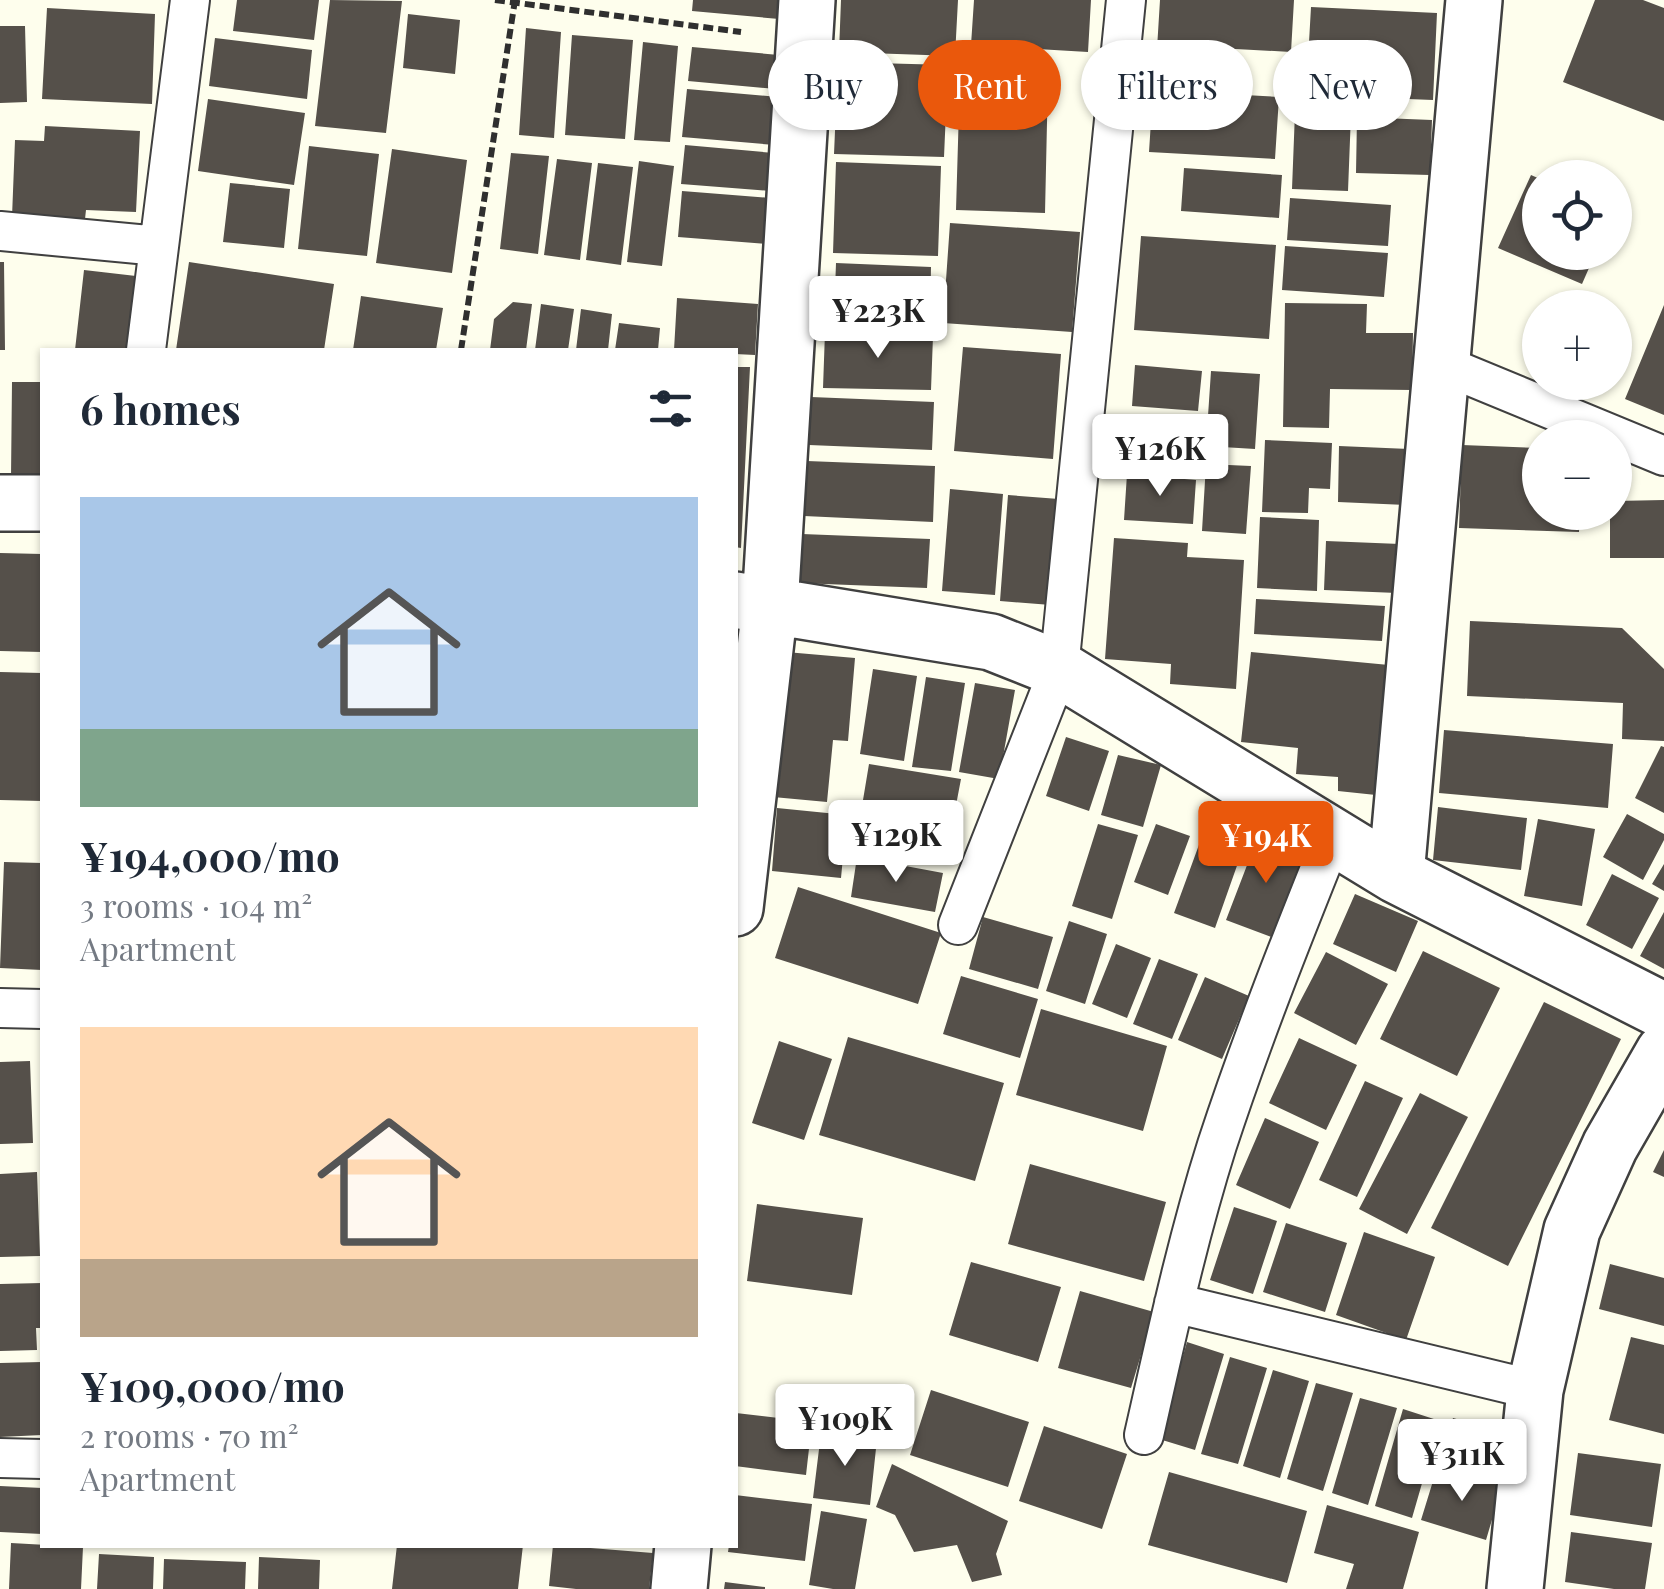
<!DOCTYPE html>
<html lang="en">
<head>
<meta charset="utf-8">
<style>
  :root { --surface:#fff; --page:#f2f2f3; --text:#1f2937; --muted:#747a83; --accent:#ea580c }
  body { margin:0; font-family:"Playfair Display",serif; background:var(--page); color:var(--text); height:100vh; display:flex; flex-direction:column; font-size:38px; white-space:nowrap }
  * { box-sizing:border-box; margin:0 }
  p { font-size:32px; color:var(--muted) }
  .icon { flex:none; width:55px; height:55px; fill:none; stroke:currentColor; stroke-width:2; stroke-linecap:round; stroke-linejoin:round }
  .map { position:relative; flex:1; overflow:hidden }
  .details { position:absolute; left:40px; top:348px; width:698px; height:1200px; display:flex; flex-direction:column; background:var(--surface); border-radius:0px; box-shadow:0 2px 8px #0004 }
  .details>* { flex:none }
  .top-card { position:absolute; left:768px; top:40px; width:745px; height:90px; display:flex; gap:20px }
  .controls { position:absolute; left:1522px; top:160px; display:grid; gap:20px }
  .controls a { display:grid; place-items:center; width:110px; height:110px; border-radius:50%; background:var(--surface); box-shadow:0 2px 8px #0004; font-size:50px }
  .price { position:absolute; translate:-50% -85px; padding:0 22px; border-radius:10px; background:#fff; color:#222; font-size:32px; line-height:65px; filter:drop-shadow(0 2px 5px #0008) }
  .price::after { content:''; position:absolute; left:50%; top:60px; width:30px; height:22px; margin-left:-15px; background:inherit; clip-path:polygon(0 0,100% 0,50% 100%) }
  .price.current { background:var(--accent); color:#fff }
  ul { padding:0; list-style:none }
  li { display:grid; align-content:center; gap:20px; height:530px; padding:0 40px }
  li span { display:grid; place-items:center; height:310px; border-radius:0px; color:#555 }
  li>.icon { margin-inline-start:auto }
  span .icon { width:180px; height:180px; fill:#fffc; stroke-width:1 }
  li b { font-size:42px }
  h2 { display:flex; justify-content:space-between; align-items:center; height:120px; padding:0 40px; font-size:42px }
  .tag { padding:0 35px; border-radius:45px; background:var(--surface); box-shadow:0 2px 8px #0004; font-size:35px; line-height:90px }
  .tag.current { background:var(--accent); color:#fff }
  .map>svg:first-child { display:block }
</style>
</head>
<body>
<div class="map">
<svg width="1664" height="1589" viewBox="0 0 1664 1589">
  <rect width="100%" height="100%" fill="#fefeed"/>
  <path fill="#55504a" d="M237,0H319L314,40L233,31Z
    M330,0L402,1L386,133L315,126Z
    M693,0H781L779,19L692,11Z
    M841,0H958L955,56L839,52Z
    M974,0H1091L1088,52L971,45Z
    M1160,0H1294L1291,52L1199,47L1197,68L1156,65Z
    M1595,0H1643L1664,8V121L1563,82Z
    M1311,7L1437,13L1433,100L1306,95Z
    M47,8L155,14L152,104L42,99Z
    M408,14L460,20L455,74L403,68Z
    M0,26H25L27,102L0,103Z
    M526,28L561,32L554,138L519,135Z
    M572,35L633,40L625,139L565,135Z
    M215,38L312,50L307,99L209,86Z
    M643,42L678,46L670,142L634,140Z
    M692,47L779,55L776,89L688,81Z
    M838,62L948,65L944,157L834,154Z
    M960,75L1048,77L1045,213L956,210Z
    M687,89L779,97L775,145L682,137Z
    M1153,90L1279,97L1275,159L1149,152Z
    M208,99L305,113L294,185L198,171Z
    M1295,112L1351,114L1348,191L1292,189Z
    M1357,117L1432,120L1430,175L1356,173Z
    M45,126L140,131L136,212L86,210L85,219L12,217L15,140L44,141Z
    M685,145L774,153L771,191L681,184Z
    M309,146L379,154L367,256L298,249Z
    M392,149L467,160L452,273L376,263Z
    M511,153L549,156L538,254L500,249Z
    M557,159L592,163L580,260L544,255Z
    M639,161L674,166L662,266L627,262Z
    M836,162L941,166L938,256L833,253Z
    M598,163L633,167L621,265L586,260Z
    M1184,168L1282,175L1279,218L1181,211Z
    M1531,175L1540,179V252H1596L1582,284L1498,248Z
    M230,183L290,189L284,248L223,242Z
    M682,191L771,198L767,244L678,237Z
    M1290,198L1391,205L1388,246L1287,240Z
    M950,223L1080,232L1072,332L943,323Z
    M1141,236L1276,245L1269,339L1134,330Z
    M1285,246L1388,253L1384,297L1282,290Z
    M0,262H4L5,350H0Z
    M189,262L334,284L324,350H176Z
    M836,263L931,267L930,322L834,318Z
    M84,270L136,276L128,350H75Z
    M361,296L443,308L436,350H353Z
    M677,298L758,304L755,355L735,354V350H674Z
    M513,302L532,304L526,350H490L494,319Z
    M1285,303L1367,304L1366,333H1413L1412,390L1330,389L1329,428L1283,427Z
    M541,304L574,309L568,350H535Z
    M1664,305V415L1625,399Z
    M581,309L612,314L608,350H576Z
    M619,323L660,328L658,350H615Z
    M825,332L933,336L931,390L823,388Z
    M963,347L1061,354L1053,459L954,451Z
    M1135,365L1202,371L1198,411L1132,406Z
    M735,367H750L741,548L735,547Z
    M1211,371L1260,374L1255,449L1206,446Z
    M12,382H42V477H11Z
    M811,397L934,402L932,450L809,445Z
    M1265,440L1332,443L1330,489L1309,488L1308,513L1262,512Z
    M1462,445L1540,448V512H1580L1579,532L1459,528Z
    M1339,446L1409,449L1406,505L1338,502Z
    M807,461L935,466L933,522L804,516Z
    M1206,464L1251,466L1246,534L1202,531Z
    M1127,474L1196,480L1193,524L1124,520Z
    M950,489L1003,494L995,595L942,591Z
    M1008,495L1059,499L1051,605L1000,601Z
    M1664,500V558H1610V512H1615V501Z
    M1260,517L1319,520L1317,591L1257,588Z
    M802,534L930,539L927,588L799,583Z
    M1114,538L1188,543L1187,557L1244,560L1236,689L1170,684L1171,664L1105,659Z
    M1326,541L1400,544L1397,593L1324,590Z
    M0,553L42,554V652L0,651Z
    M1256,599L1385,606L1382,641L1254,634Z
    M1470,621L1622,628L1664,669V741L1622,739L1623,703L1467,696Z
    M786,652L855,658L848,741L833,740L827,802L773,797Z
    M1251,652L1389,665L1376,795L1338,791V777L1296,774L1298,748L1241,742Z
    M873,669L917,676L904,761L860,754Z
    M0,672L42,673V801L0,800Z
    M926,677L965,683L951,771L912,767Z
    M975,683L1015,690L999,779L959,772Z
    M1444,730L1613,744L1608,808L1439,793Z
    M1066,737L1109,751L1089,811L1046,796Z
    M1661,746L1664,747V813L1635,798Z
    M1118,755L1161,765L1143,827L1101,815Z
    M869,764L961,779L953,821L862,806Z
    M1438,807L1527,818L1521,870L1433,860Z
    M777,808L847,815L841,878L772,871Z
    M1211,812L1251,826L1215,928L1174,913Z
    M863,814L952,827L947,864L857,850Z
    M1627,814L1664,834V840L1643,880L1603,857Z
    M1538,819L1595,829L1582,906L1524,896Z
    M1098,824L1138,835L1112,919L1072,906Z
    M1156,824L1190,836L1168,895L1134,882Z
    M1259,834L1307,853L1274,938L1226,920Z
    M857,857L943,873L935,912L851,897Z
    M4,862L42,863V970L0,968Z
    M1664,864V891L1652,884Z
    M1612,874L1659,898L1632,949L1586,925Z
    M798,887L941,933L918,1004L775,958Z
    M1355,894L1418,921L1396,972L1333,944Z
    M1664,912V969L1640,956Z
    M983,917L1053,937L1038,989L969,969Z
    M1069,921L1107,934L1085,1004L1046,991Z
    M1116,944L1151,958L1127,1018L1092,1004Z
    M1423,951L1500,988L1457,1076L1380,1039Z
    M1326,952L1388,984L1356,1045L1294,1013Z
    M1159,959L1198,974L1172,1039L1133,1024Z
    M961,976L1038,999L1020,1058L943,1034Z
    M1205,977L1249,996L1222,1059L1178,1040Z
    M1544,1002L1621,1039L1508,1266L1431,1228Z
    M1041,1009L1167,1046L1143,1131L1016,1095Z
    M848,1037L1004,1083L975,1181L819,1135Z
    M1299,1038L1357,1065L1326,1130L1269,1103Z
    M779,1041L832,1059L804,1140L752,1123Z
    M30,1061L33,1143L0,1144V1062Z
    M1365,1081L1403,1098L1357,1197L1319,1180Z
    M1420,1093L1468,1117L1407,1234L1359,1209Z
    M1265,1118L1319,1142L1290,1209L1236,1185Z
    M1664,1150V1177L1653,1172Z
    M1030,1164L1166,1202L1144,1281L1008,1244Z
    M37,1172L40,1256L0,1257V1174Z
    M757,1204L863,1218L852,1295L747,1281Z
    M1234,1207L1277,1221L1253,1294L1210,1280Z
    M1286,1223L1347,1243L1325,1312L1263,1292Z
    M1364,1232L1435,1257L1406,1340L1336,1315Z
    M971,1262L1061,1287L1038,1362L949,1335Z
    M1610,1264L1664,1278V1326L1599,1309Z
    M42,1283V1328H36L37,1350L0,1351V1284Z
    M1080,1291L1154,1312L1131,1388L1058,1368Z
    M1631,1337L1664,1345V1434L1609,1420Z
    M1187,1342L1224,1354L1195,1450L1159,1439Z
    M1230,1357L1267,1368L1238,1464L1201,1454Z
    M42,1362V1435L0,1437V1363Z
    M1273,1370L1309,1381L1280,1478L1243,1466Z
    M1316,1383L1353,1393L1323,1491L1287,1479Z
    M931,1390L1029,1422L1008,1487L910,1455Z
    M1360,1398L1397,1408L1368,1505L1332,1493Z
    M1403,1409L1440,1421L1412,1518L1375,1506Z
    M736,1413L812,1422L806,1475L735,1466Z
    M1453,1418L1513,1435L1501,1479L1439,1462Z
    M1044,1426L1127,1454L1102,1529L1019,1501Z
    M821,1433L877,1439L870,1505L813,1498Z
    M1578,1453L1661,1464L1652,1527L1570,1515Z
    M892,1464L1008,1521L996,1554L1002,1575L972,1582L957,1545L914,1552L895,1515L876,1507Z
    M1437,1468L1502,1486L1486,1540L1421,1520Z
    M1169,1472L1307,1511L1287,1583L1148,1545Z
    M0,1486L42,1488V1534L0,1532Z
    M735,1495L812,1504L805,1561L728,1552L729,1545H735Z
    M1327,1505L1419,1532L1403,1589H1346L1354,1564L1314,1553Z
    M821,1511L867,1519L855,1589H833L809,1585Z
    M1571,1532L1652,1543L1645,1589H1614L1565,1582Z
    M11,1543L83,1547L81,1589H9Z
    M397,1545H523L518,1589H392Z
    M553,1545L653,1553L649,1589H576L549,1586Z
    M99,1554L154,1557L153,1589H97Z
    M259,1557L320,1560L319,1589H258Z
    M164,1559L246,1562L245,1589H163Z
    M725,1582L765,1587V1589H724Z"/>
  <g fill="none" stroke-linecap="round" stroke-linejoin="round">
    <defs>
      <path id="service" d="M0,231L159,246
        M146,350L190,0
        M1441,364L1664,456
        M958,925L1059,669L1126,0
        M0,1008L42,1009
        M1174,1303L1535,1390
        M1144,1435C1166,1338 1187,1240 1217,1145C1251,1041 1292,938 1333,836
        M0,1458L42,1459"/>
      <path id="minor" d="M0,503H42
        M735,600L991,642L1059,669L1396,875L1664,1011
        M1396,875L1474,0
        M735,908L770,606L807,0
        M679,1589L683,1545
        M1515,1589L1535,1390L1572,1230L1610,1146L1664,1052"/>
    </defs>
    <use href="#service" stroke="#404040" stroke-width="42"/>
    <use href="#minor" stroke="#404040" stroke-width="60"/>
    <path stroke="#2f2f2f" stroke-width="6" stroke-dasharray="10 5" stroke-linecap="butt" d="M495,0L741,32
      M461,350L515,0"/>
    <use href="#service" stroke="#fff" stroke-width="38"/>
    <use href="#minor" stroke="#fff" stroke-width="55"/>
  </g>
</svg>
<div class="controls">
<a><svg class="icon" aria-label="locate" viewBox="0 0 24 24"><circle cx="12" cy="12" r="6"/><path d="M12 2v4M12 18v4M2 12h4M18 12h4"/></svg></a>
<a>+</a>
<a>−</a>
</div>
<b class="price" style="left:878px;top:361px">¥223K</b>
<b class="price" style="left:1160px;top:499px">¥126K</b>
<b class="price" style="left:896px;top:885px">¥129K</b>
<b class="price current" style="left:1266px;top:886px">¥194K</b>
<b class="price" style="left:845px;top:1469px">¥109K</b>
<b class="price" style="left:1462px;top:1504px">¥311K</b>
<div class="top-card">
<a class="tag">Buy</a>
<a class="tag current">Rent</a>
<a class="tag">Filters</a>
<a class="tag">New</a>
</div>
<section class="details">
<h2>6 homes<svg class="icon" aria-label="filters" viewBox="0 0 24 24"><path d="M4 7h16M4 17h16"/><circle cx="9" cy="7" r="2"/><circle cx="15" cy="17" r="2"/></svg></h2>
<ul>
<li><span style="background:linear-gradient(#a9c7e8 75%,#7fa58c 0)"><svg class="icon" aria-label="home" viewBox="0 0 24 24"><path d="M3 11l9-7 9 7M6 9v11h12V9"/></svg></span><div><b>¥194,000/mo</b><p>3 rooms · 104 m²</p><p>Apartment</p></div></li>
<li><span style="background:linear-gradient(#ffd9b3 75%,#b9a48a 0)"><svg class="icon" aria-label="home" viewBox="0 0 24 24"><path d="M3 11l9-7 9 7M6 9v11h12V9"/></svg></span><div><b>¥109,000/mo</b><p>2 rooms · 70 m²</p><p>Apartment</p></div></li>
</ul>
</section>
</div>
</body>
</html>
